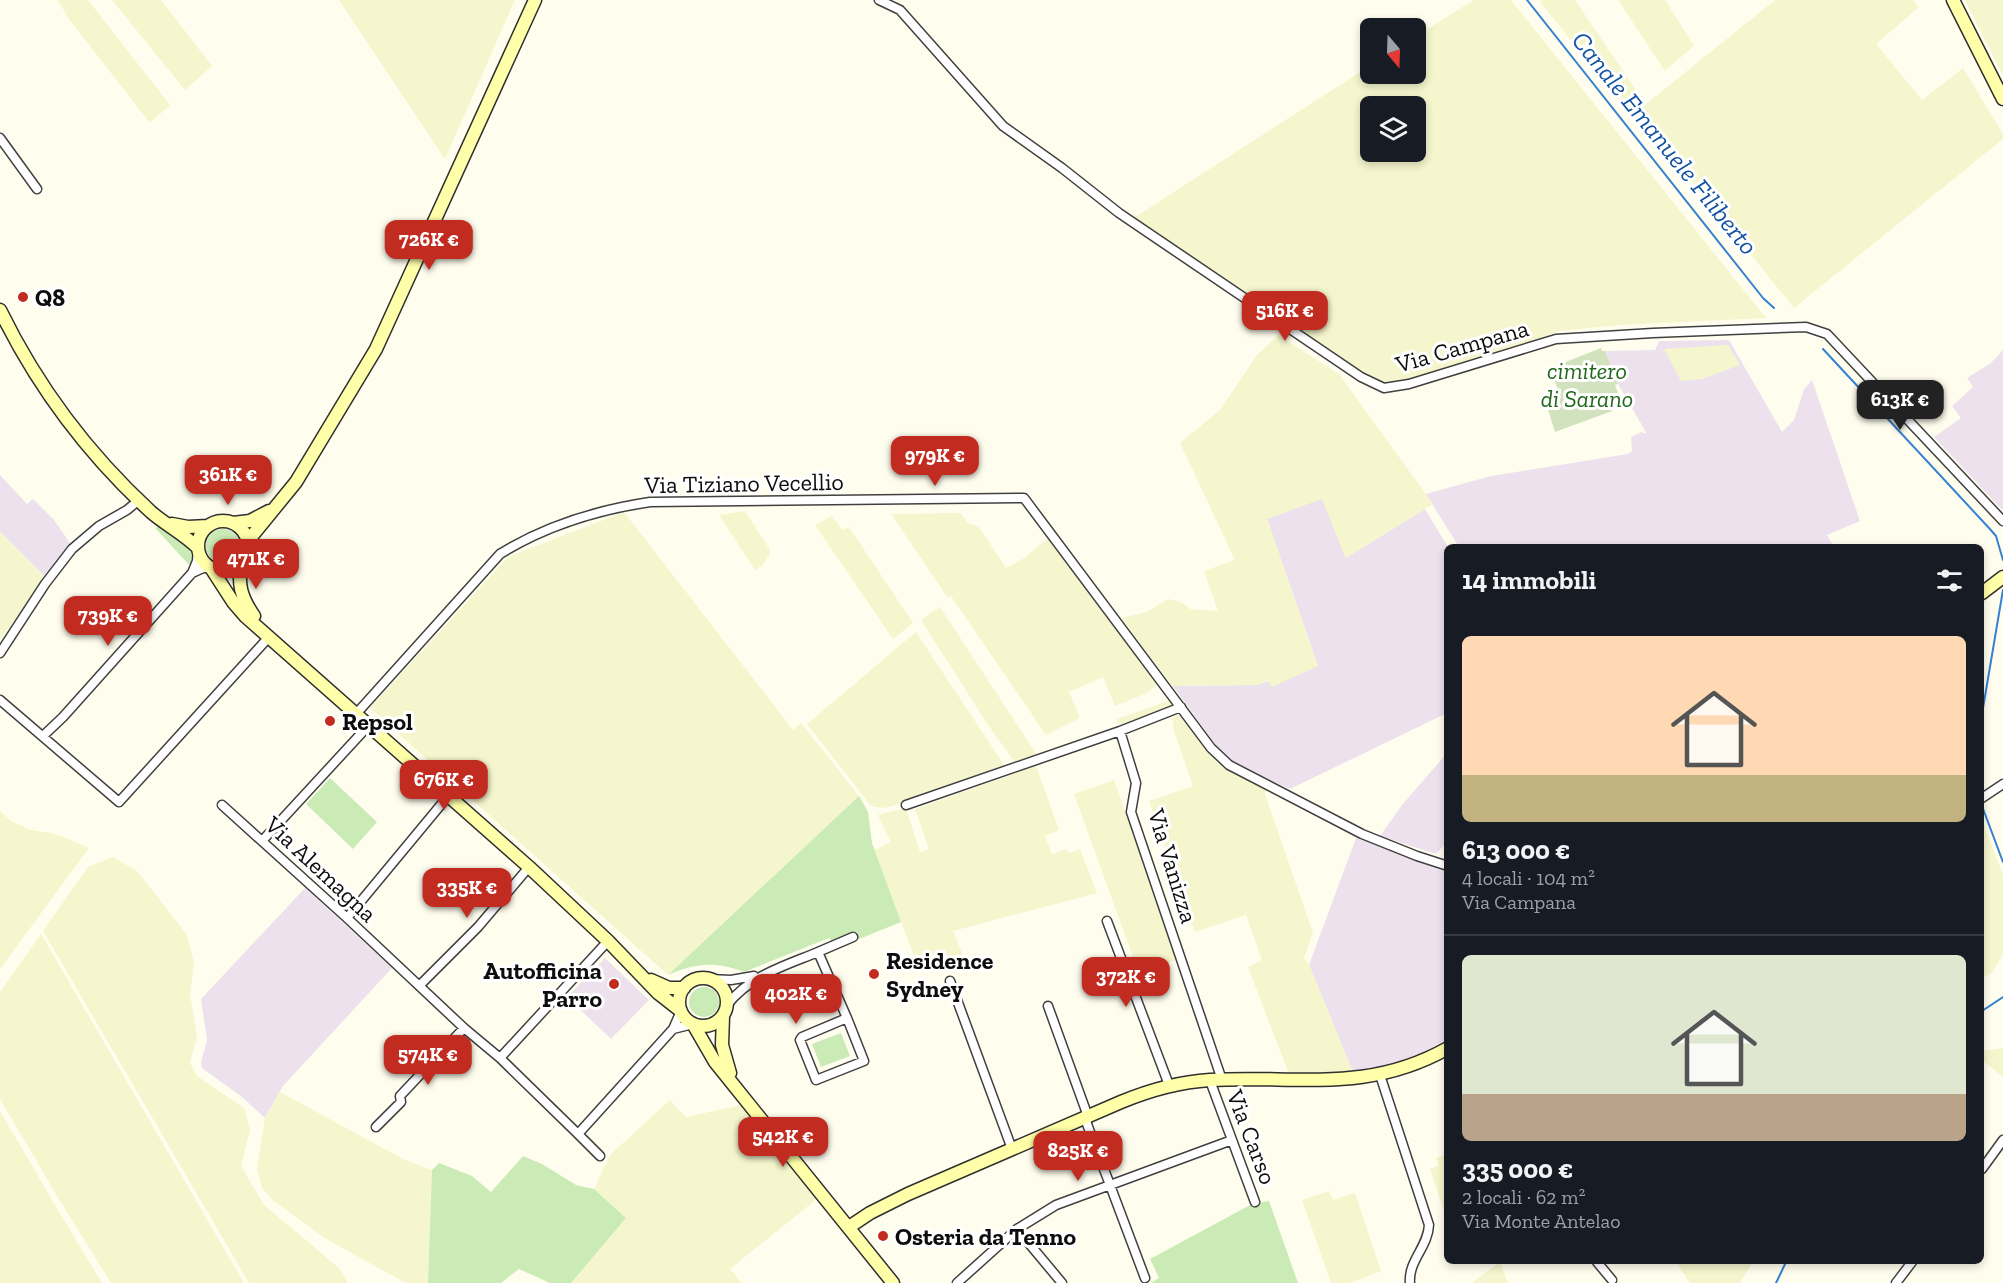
<!DOCTYPE html>
<html lang="it">
<head>
<meta charset="utf-8">
<style>
  :root { --surface:#171b24; --page:#20242c; --text:#f1f3f6; --muted:#9ea1a6; --line:#363941; --accent:#c22b20 }
  body { margin:0; font-family:"Zilla Slab",serif; background:var(--page); color:var(--text); height:100vh; display:flex; flex-direction:column; font-size:22px; white-space:nowrap }
  * { box-sizing:border-box; margin:0 }
  p { font-size:20px; color:var(--muted) }
  .icon { flex:none; width:33px; height:33px; fill:none; stroke:currentColor; stroke-width:2; stroke-linecap:round; stroke-linejoin:round }
  .map { position:relative; flex:1; overflow:hidden }
  .details { position:absolute; left:1444px; top:544px; width:540px; height:720px; display:flex; flex-direction:column; background:var(--surface); border-radius:9px; box-shadow:0 3px 9px #0003 }
  .details>* { flex:none }
  .needle { width:39px; rotate:161deg }
  .tools { position:absolute; left:1360px; top:18px; display:grid; gap:12px }
  .tools a { display:grid; place-items:center; width:66px; height:66px; border-radius:9px; background:var(--surface); box-shadow:0 3px 9px #0003; font-size:30px }
  .price { position:absolute; translate:-50% -51px; padding:0 14px; border-radius:12px; background:var(--accent); color:#fff; font-size:20px; line-height:39px; filter:drop-shadow(0 2px 3px #0008) }
  .price::after { content:''; position:absolute; left:50%; top:36px; width:18px; height:14px; margin-left:-9px; background:inherit; clip-path:polygon(0 0,100% 0,50% 100%) }
  .price.active { background:#222; color:#fff }
  ul { padding:0; list-style:none }
  li { display:grid; align-content:center; gap:12px; height:318px; padding:0 18px }
  li+li { border-top:2px solid var(--line) }
  li span { display:grid; place-items:center; height:186px; border-radius:9px; color:#555 }
  li>.icon { margin-inline-start:auto }
  span .icon { width:108px; height:108px; fill:#fffc; stroke-width:1 }
  li b { font-size:26px }
  h2 { display:flex; justify-content:space-between; align-items:center; height:72px; padding:0 18px; font-size:26px }
  .map>svg:first-child { display:block }
</style>
</head>
<body>
<div class="map">
<svg width="2003" height="1283" viewBox="0 0 2003 1283">
  <rect width="100%" height="100%" fill="#fffeee"/>
  <path fill="#ece1ec" d="M1729,340L1782,432L1794,420L1804,389L1812,380L1860,521L1827,535L1834,547H1459L1426,494L1491,476L1628,454L1632,451L1631,437L1641,432L1647,434L1618,384L1605,351L1655,350L1659,341Z
    M2003,350V511L1934,437L1961,418L1952,406L1973,387L1967,378L1991,363Z
    M0,475L27,504L33,499L54,520L70,543L45,577L0,532Z
    M1322,498L1346,558L1425,509L1448,547L1447,713L1290,789L1242,768L1223,755L1173,686L1256,685L1318,666L1267,519Z
    M1447,753V842L1436,854L1380,836L1402,805Z
    M1356,838L1447,871V1039L1422,1053L1386,1066L1353,1072L1309,965Z
    M305,888L392,968L283,1086L265,1118L242,1097L202,1068L201,1062L207,1040L201,999Z
    M605,958L649,1000L611,1039L567,997Z"/>
  <path fill="#f5f6cd" fill-rule="evenodd" d="M58,0H88L170,105L150,123L68,18Z
    M112,0H161L212,66L185,90Z
    M339,0H515L445,159Z
    M1474,0H1511L1766,318L1620,325L1559,331L1399,388H1391L1361,374L1132,219L1371,65V74H1416V36ZM1371,106H1416V152H1371Z
    M1542,0H1575L1638,93L1624,106L1540,2Z
    M1618,0H1665L1694,46L1665,71Z
    M1775,0H1913L1919,7L1876,44L1922,100L1963,68L2003,134V139L1794,308L1636,112Z
    M1965,0H2003V76Z
    M1278,335L1339,374L1433,504L1346,558L1322,499L1267,519L1318,666L1272,687L1268,680L1256,685L1173,686L1149,656L1122,618L1147,612L1168,599L1181,602L1190,609L1218,611L1204,571L1235,560L1180,443L1220,410L1257,355Z
    M1728,345L1740,365L1702,379L1681,381L1664,349Z
    M745,511L770,550V554L762,566L755,570L719,515Z
    M624,512L793,730L801,723L859,796L668,975L370,708L508,557Z
    M960,513L968,523L979,527L1006,568L1024,558L1049,538L1158,683L1147,693L1115,706L1103,677L1069,692L1080,718L1046,735L951,596L948,598L891,514Z
    M832,516L842,530L849,527L913,623L893,639L815,525Z
    M0,532L45,577L0,640Z
    M940,607L1039,758L1022,764L1014,761L988,725L921,620Z
    M916,632L1004,765L917,795L918,797L892,806L884,808L871,806L807,724Z
    M1171,700L1174,709L1120,727L1117,719Z
    M1179,715L1214,758L1231,770L1267,787L1265,794L1313,933L1304,958L1309,965L1353,1072L1289,1074L1248,967L1262,960L1246,915L1195,932L1149,801L1193,786L1174,731L1172,718Z
    M1036,766L1059,830L1045,836L1052,854L1066,849L1069,853L1080,849L1097,893L953,931L964,958L932,967L917,964L874,850L891,842L878,815L906,808L920,852L929,849L915,809Z
    M1114,780L1177,960L1138,971L1074,794Z
    M0,811L11,821L31,830L56,834L89,848L0,969Z
    M1982,819L2003,875V954L1992,973L1982,978Z
    M113,857L138,872L187,935L194,963L190,994L197,1037L190,1063L197,1076L244,1108L250,1130L241,1166L264,1205L339,1268L348,1283H249L43,931L88,867Z
    M41,934L244,1283H111L63,1206L0,1099V992Z
    M2003,1048V1077L1982,1060V1051Z
    M280,1092L403,1159L432,1170L428,1283H406L326,1239L274,1201L262,1188L257,1169L265,1118Z
    M670,1100L686,1117L742,1105L818,1198L730,1269L742,1283H571L626,1218L594,1189L610,1155Z
    M0,1111L58,1210L102,1283H0Z
    M1447,1154H1448L1447,1220L1430,1169L1439,1165L1436,1158Z
    M1329,1191L1333,1200L1355,1193L1381,1271L1350,1283H1331L1302,1200Z
    M1500,1262L1508,1283H1474V1281Z
    M1676,1262H1753L1740,1283H1690Z"/>
  <path fill="#cbebb6" d="M158,527C171,535 188,542 193,558L191,567L155,528Z
    M206 546a17 17 0 1 1 34 0a17 17 0 1 1-34 0Z
    M330,778L377,822L353,849L306,804Z
    M859,796L868,812L872,843L901,922L837,948L829,938L744,972C715,961 696,963 668,975Z
    M689 1002a15 15 0 1 1 30 0a15 15 0 1 1-30 0Z
    M841,1033L850,1056L821,1067L812,1044Z
    M523,1156L542,1164L576,1185L594,1189L626,1218L571,1283H550L519,1269L501,1283H428L432,1170L439,1163L472,1176L491,1192Z
    M1269,1201L1298,1283H1151L1159,1278L1150,1259L1252,1204Z"/>
  <path fill="#d2e2be" d="M1601,348L1602,351H1605L1618,384L1615,385L1621,401L1616,403L1617,407L1611,409L1612,411L1555,432L1546,403L1561,398L1551,371L1554,369L1553,367Z"/>
  <g fill="none" stroke-linecap="round" stroke-linejoin="round">
    <path stroke="#3581d2" stroke-width="2" d="M1527,0L1763,298L1774,308
      M1823,349L1989,528L1996,536L2003,560
      M1982,714L2003,590
      M1982,806L2003,862
      M1982,1011L2003,997
      M1776,1283L1786,1262"/>
    <defs>
      <path id="street" d="M879,0L900,10L1003,126L1062,168L1119,213L1361,377L1384,388L1409,384L1556,339L1653,333L1806,327L1827,334L2003,521
        M0,138L37,189
        M198,548L197,561L192,573L203,568H211
        M0,653L45,584L72,549L99,526L127,510L139,500
        M0,700L119,802L269,637
        M356,714L500,554C545,526 597,510 650,502L1024,498L1211,748L1229,765L1362,834L1417,856L1448,866
        M1120,731L1136,783L1131,812L1222,1080
        M43,736L63,717L192,573
        M1982,798L2003,784
        M222,805L347,918L464,1028L500,1058L578,1134
        M906,805L1120,731L1181,707
        M262,841L369,725
        M347,918L449,795
        M1107,921L1169,1085
        M818,952L853,937
        M709,979L731,980L754,976
        M950,981L1012,1149
        M420,985L478,927L529,867
        M727,1005C751,975 784,966 818,952L847,1018
        M1048,1006L1086,1111L1087,1124L1145,1278
        M681,1011L673,1029L693,1024
        M847,1018L864,1061L816,1080L800,1040L802,1037Z
        M500,1058L608,941
        M1380,1075L1429,1225C1428,1247 1408,1261 1410,1283
        M1212,1086L1255,1202
        M376,1127L401,1102L400,1096L464,1028
        M600,1156L578,1134L673,1029
        M1982,1169L2003,1140
        M1017,1229L1062,1283
        M1597,1262L1612,1280
        M957,1283L1017,1229L1056,1205L1232,1140
        M1896,1283L1912,1262"/>
      <path id="secondary" d="M1953,0L2003,99
        M0,310C37,386 88,454 151,512C166,525 184,534 198,548
        M198 546a25 25 0 1 1 50 0a25 25 0 1 1-50 0Z
        M233,523L250,521L269,511
        M172,524L188,527L208,526
        M247,542L296,482L376,349L535,0
        M242,561C237,584 241,597 254,616
        M211,568L233,602L246,617L529,867L608,941L658,993L681,1011
        M1982,593L2003,577
        M679 1002a24 24 0 1 1 48 0a24 24 0 1 1-48 0Z
        M651,980L669,988H684
        M723,1016L722,1045L730,1073
        M693,1024L715,1062L893,1283
        M849,1227L870,1213L908,1194L1121,1102C1150,1090 1178,1082 1210,1080C1296,1075 1367,1094 1448,1048"/>
    </defs>
    <use href="#street" stroke="#404040" stroke-width="11"/>
    <use href="#secondary" stroke="#2f2f2f" stroke-width="15"/>
    <use href="#street" stroke="#fff" stroke-width="8"/>
    <use href="#secondary" stroke="#ffffa9" stroke-width="12"/>
  </g>
  <g fill="#c22b20" stroke="#fff" stroke-width="2">
    <circle cx="23" cy="297" r="6"/>
    <circle cx="330" cy="721" r="6"/>
    <circle cx="874" cy="974" r="6"/>
    <circle cx="614" cy="984" r="6"/>
    <circle cx="883" cy="1236" r="6"/>
  </g>
  <g text-anchor="middle" dominant-baseline="central" stroke-width="6" stroke-linejoin="round" paint-order="stroke">
    <g font-size="24" font-weight="bold" fill="#0d0d0d" stroke="#fff" text-anchor="start">
      <text x="35" y="297">Q8</text>
      <text x="342" y="721">Repsol</text>
      <text x="886" y="960">Residence<tspan x="886" dy="28">Sydney</tspan></text>
      <text x="602" y="970" text-anchor="end">Autofficina<tspan x="602" dy="28">Parro</tspan></text>
      <text x="895" y="1236">Osteria da Tenno</text>
    </g>
    <g font-size="24" fill="#0d0d0d" stroke="#fff">
      <text transform="translate(1462 346) rotate(-16)">Via Campana</text>
      <text transform="translate(744 483) rotate(-1)">Via Tiziano Vecellio</text>
      <text transform="translate(1173 866) rotate(73)">Via Vanizza</text>
      <text transform="translate(321 869) rotate(43)">Via Alemagna</text>
      <text transform="translate(1252 1137) rotate(69)">Via Carso</text>
    </g>
    <g font-size="24" font-style="italic" fill="#22671b" stroke="#fff">
      <text x="1587" y="370">cimitero<tspan x="1587" dy="28">di Sarano</tspan></text>
    </g>
    <g font-size="26" font-style="italic" fill="#1253a4" stroke="#fff">
      <text transform="translate(1665 143) rotate(51)">Canale Emanuele Filiberto</text>
    </g>
  </g>
</svg>
<div class="tools">
<a><svg class="needle" viewBox="-14 -14 28 28"><path d="M0-13l5 13h-10z" fill="#e53935"/><path d="M0 13l5-13h-10z" fill="#9ea1a6"/></svg></a>
<a><svg class="icon" aria-label="layers" viewBox="0 0 24 24"><path d="M12 4l9 5-9 5-9-5zM3 14l9 5 9-5"/></svg></a>
</div>
<b class="price" style="left:429px;top:271px">726K €</b>
<b class="price" style="left:1285px;top:342px">516K €</b>
<b class="price active" style="left:1900px;top:431px">613K €</b>
<b class="price" style="left:935px;top:487px">979K €</b>
<b class="price" style="left:228px;top:506px">361K €</b>
<b class="price" style="left:256px;top:590px">471K €</b>
<b class="price" style="left:108px;top:647px">739K €</b>
<b class="price" style="left:444px;top:811px">676K €</b>
<b class="price" style="left:467px;top:919px">335K €</b>
<b class="price" style="left:1126px;top:1008px">372K €</b>
<b class="price" style="left:796px;top:1025px">402K €</b>
<b class="price" style="left:428px;top:1086px">574K €</b>
<b class="price" style="left:783px;top:1168px">542K €</b>
<b class="price" style="left:1078px;top:1182px">825K €</b>
<section class="details">
<h2>14 immobili<svg class="icon" aria-label="filters" viewBox="0 0 24 24"><path d="M4 7h16M4 17h16"/><circle cx="9" cy="7" r="2"/><circle cx="15" cy="17" r="2"/></svg></h2>
<ul>
<li><span style="background:linear-gradient(#ffd9b3 75%,#c2b280 0)"><svg class="icon" aria-label="home" viewBox="0 0 24 24"><path d="M3 11l9-7 9 7M6 9v11h12V9"/></svg></span><div><b>613 000 €</b><p>4 locali · 104 m²</p><p>Via Campana</p></div></li>
<li><span style="background:linear-gradient(#dfe7d0 75%,#b9a48a 0)"><svg class="icon" aria-label="home" viewBox="0 0 24 24"><path d="M3 11l9-7 9 7M6 9v11h12V9"/></svg></span><div><b>335 000 €</b><p>2 locali · 62 m²</p><p>Via Monte Antelao</p></div></li>
</ul>
</section>
</div>
</body>
</html>
